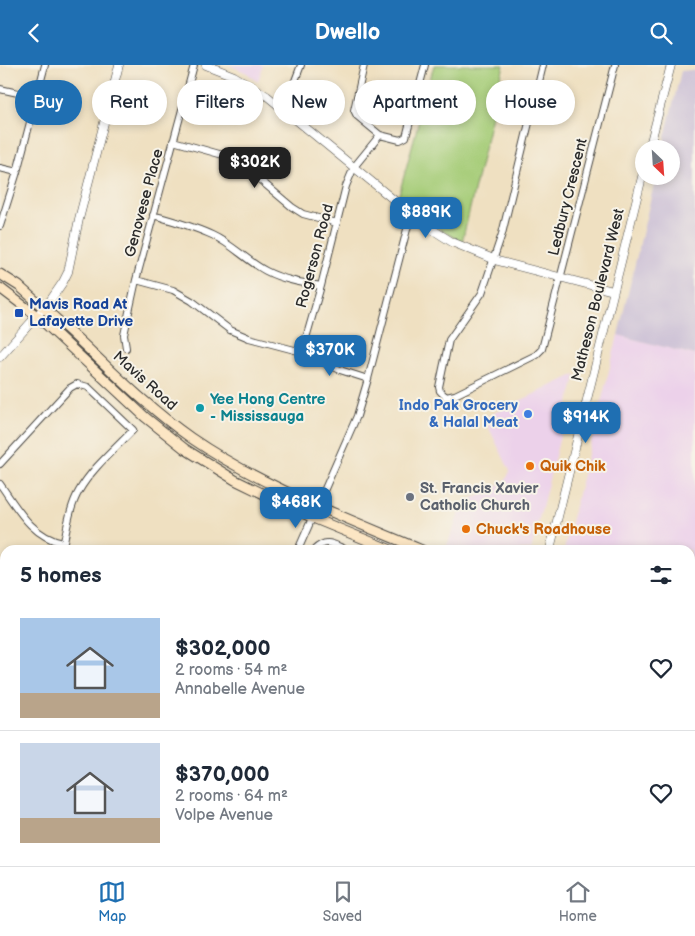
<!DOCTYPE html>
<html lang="en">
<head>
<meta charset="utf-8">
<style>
  :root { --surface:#fff; --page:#f2f2f3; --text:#1f2937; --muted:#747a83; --line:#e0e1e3; --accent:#1f6fb2 }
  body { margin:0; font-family:"Balsamiq Sans",sans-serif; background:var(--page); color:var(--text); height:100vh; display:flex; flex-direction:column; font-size:19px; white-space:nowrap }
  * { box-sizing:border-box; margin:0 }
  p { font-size:16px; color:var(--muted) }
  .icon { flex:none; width:28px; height:28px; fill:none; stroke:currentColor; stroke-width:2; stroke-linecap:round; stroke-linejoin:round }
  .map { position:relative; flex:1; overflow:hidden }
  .panel { position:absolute; left:0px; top:480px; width:695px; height:321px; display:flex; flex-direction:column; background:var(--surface); border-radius:15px 15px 0 0; box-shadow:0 2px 8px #0003 }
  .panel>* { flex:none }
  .banner { position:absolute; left:15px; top:15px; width:665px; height:45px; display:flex; gap:10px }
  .needle { width:32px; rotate:155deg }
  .controls { position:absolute; left:635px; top:75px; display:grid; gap:10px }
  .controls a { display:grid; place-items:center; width:45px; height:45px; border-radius:50%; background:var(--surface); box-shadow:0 2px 8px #0003; font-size:25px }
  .price { position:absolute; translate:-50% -42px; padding:0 11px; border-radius:10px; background:var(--accent); color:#fff; font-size:16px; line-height:32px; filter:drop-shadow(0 1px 2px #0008) }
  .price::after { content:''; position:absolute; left:50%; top:30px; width:15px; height:11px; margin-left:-8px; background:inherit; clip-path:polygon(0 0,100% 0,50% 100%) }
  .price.current { background:#222; color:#fff }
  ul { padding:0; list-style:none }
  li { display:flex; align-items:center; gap:15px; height:125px; padding:0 20px }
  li+li { border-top:1px solid var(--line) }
  li span { display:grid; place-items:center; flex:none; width:140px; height:100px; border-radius:0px; color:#555 }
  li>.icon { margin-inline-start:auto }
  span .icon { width:60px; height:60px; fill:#fffc; stroke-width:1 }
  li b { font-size:21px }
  h2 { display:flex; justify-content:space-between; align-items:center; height:60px; padding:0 20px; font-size:21px }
  .pill { padding:0 18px; border-radius:22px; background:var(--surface); box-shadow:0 2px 8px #0003; font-size:18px; line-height:45px }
  .pill.current { background:var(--accent); color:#fff }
  header { display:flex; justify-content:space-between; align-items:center; height:65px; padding:0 20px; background:var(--accent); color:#fff; font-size:22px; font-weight:700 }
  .tabs { display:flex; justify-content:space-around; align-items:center; height:70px; border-top:1px solid var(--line); background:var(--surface); font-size:14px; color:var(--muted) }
  .tabs a { display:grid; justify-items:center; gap:2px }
  .tabs .current { color:var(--accent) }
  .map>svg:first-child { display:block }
</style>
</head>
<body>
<header><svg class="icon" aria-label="back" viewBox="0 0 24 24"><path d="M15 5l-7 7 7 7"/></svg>Dwello<svg class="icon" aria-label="search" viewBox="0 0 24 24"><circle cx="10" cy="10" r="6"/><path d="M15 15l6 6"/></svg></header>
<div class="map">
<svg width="695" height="801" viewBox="0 0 695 801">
  <rect width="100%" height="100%" fill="#f7f3e8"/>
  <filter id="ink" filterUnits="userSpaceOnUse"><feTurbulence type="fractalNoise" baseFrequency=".02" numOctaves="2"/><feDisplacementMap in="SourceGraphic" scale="10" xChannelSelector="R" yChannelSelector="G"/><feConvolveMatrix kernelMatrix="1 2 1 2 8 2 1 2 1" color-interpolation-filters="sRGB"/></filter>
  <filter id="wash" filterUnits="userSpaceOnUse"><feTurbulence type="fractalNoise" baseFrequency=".0096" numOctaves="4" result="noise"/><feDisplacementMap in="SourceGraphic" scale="20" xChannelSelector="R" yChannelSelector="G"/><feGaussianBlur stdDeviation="1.12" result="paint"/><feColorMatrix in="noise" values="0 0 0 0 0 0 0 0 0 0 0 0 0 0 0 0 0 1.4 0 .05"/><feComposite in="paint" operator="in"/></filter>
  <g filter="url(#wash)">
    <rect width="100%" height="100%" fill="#efe0c1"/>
    <path fill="#ecd1ea" d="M229,0H263L258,17L247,8Z
      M618,270L695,290V573L690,571V485H564Z
      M576,309L531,485H451L446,483L463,438L505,417L510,406L484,353Z
      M690,612L695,614V675L690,684Z
      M695,712V801H638L639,796H690V717Z
      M492,796H614L612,801H513Z"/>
    <path fill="#cbbfd5" d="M692,5L695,6V290L618,270L656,111H671V84H662L681,6Z"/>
    <path fill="#a5cc77" stroke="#687c51" d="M434,0H504L462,177L424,155L398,133Z"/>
  </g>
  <g filter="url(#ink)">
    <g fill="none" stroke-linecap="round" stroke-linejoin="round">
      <defs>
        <path id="minor" d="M543,0L502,169L482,228L449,275L439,322L440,326L446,332L455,330L536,290L542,284L615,0
          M0,24L36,32
          M281,42L290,29L301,0
          M380,70L400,75L406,72L425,0
          M173,76L230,92L240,98L292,142L303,149L337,158
          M0,103L17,107
          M153,150C173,156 193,161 212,170C232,179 247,196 266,206C283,215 303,218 321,221
          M0,161L17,107L45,0
          M136,215L173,225L192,236L230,265L249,273L302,287L340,305L368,314
          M126,283L124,270L136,215L194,0
          M302,287L321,221L346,121L354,102L380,70L357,51L354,45L364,0
          M0,399L70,323L77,319L88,322L133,365C115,384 92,403 79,426C69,443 67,465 62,485
          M0,419C17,443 32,472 63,478
          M298,485L357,351L368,314L411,149
          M314,485C327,473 332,479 347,485
          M690,701L695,695
          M0,734L5,717
          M0,776L5,779
          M28,796L36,801
          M398,796L410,800
          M12,801L16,796
          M154,801L155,796
          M227,801L228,796
          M298,801L299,796
          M626,801L628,796"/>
        <path id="tertiary" d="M206,0L234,11L267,31L422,158L452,177L498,196L613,226
          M649,84L671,0
          M0,292L50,236L63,217L68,207L79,154L119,0
          M551,485V480L644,104
          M467,801L469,796"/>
        <path id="secondary" d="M0,209L19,221L37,237C89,281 135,334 191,373C261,421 344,452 422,485
          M0,223L37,251L145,352L185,384L235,415L313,453L391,485
          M690,584L695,586
          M690,597L695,599"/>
      </defs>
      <use href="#minor" stroke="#484642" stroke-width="8"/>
      <use href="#tertiary" stroke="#484642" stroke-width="9"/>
      <use href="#secondary" stroke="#484642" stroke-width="11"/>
      <use href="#minor" stroke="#fff" stroke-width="6"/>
      <use href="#tertiary" stroke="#fff" stroke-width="8"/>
      <use href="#secondary" stroke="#fce6c4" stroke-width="9"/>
    </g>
  </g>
  <rect fill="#1a4fb4" stroke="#f7f3e8" stroke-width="2" x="14" y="243" width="10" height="10" rx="2.5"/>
  <circle fill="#0f9aa8" stroke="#f7f3e8" stroke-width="2" cx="200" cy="343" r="5"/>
  <circle fill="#3f7fe0" stroke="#f7f3e8" stroke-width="2" cx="528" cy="349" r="5"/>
  <g fill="#e8710a" stroke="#f7f3e8" stroke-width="2">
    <circle cx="530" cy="401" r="5"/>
    <circle cx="466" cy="464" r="5"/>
  </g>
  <circle fill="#6b7280" stroke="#f7f3e8" stroke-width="2" cx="410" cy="432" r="5"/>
  <g text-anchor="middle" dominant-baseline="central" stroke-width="4" stroke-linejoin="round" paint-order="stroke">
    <g font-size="15" fill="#2b2b2b" stroke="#f7f3e8">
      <text transform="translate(568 132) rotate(-76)">Ledbury Crescent</text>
      <text transform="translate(144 138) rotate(-75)">Genovese Place</text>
      <text transform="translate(315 191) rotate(-75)">Rogerson Road</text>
      <text transform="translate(598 230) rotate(-76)">Matheson Boulevard West</text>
      <text transform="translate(145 316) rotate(42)">Mavis Road</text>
    </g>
    <g font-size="15" font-weight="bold" fill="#164399" stroke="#f7f3e8" text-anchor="start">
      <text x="29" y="239">Mavis Road At<tspan x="29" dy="17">Lafayette Drive</tspan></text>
    </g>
    <g font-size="15" font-weight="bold" fill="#0d838f" stroke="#f7f3e8" text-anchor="start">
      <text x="210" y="334">Yee Hong Centre<tspan x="210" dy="17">- Mississauga</tspan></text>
    </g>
    <g font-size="15" font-weight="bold" fill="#366cbe" stroke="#f7f3e8" text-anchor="end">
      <text x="518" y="340">Indo Pak Grocery<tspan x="518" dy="17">&amp; Halal Meat</tspan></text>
    </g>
    <g font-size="15" font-weight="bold" fill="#c56008" stroke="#f7f3e8" text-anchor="start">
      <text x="540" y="401">Quik Chik</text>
      <text x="476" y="464">Chuck's Roadhouse</text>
    </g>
    <g font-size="15" font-weight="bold" fill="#5b616d" stroke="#f7f3e8" text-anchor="start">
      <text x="420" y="423">St. Francis Xavier<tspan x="420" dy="17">Catholic Church</tspan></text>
    </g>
  </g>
</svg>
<div class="controls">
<a><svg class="needle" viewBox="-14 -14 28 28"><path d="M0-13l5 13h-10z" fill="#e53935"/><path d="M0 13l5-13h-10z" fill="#747a83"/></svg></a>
</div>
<b class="price current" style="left:255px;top:124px">$302K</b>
<b class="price" style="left:426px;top:174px">$889K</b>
<b class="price" style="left:330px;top:312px">$370K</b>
<b class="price" style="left:586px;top:379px">$914K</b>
<b class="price" style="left:296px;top:464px">$468K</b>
<div class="banner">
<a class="pill current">Buy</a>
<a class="pill">Rent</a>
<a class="pill">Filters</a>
<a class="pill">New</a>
<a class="pill">Apartment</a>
<a class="pill">House</a>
</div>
<section class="panel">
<h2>5 homes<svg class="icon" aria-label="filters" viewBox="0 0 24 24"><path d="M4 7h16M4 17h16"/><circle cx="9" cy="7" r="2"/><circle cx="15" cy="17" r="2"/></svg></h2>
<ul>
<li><span style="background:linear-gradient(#a9c7e8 75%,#b9a48a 0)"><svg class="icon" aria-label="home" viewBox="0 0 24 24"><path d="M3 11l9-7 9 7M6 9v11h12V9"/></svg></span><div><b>$302,000</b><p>2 rooms · 54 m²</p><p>Annabelle Avenue</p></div><svg class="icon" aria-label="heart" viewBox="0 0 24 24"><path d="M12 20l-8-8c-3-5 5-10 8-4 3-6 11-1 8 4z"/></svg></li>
<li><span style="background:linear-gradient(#c9d6e8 75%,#b9a48a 0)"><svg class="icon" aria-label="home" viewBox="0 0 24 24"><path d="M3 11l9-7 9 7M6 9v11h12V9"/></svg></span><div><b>$370,000</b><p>2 rooms · 64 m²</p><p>Volpe Avenue</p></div><svg class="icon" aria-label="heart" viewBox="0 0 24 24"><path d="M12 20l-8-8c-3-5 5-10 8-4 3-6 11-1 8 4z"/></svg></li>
</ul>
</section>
</div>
<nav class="tabs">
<a class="current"><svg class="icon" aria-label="map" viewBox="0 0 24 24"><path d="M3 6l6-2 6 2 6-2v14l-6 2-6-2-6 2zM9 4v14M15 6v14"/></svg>Map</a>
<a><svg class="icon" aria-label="saved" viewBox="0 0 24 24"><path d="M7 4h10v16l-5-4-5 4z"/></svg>Saved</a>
<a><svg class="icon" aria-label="home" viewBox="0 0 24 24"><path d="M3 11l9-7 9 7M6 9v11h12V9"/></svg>Home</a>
</nav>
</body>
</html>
